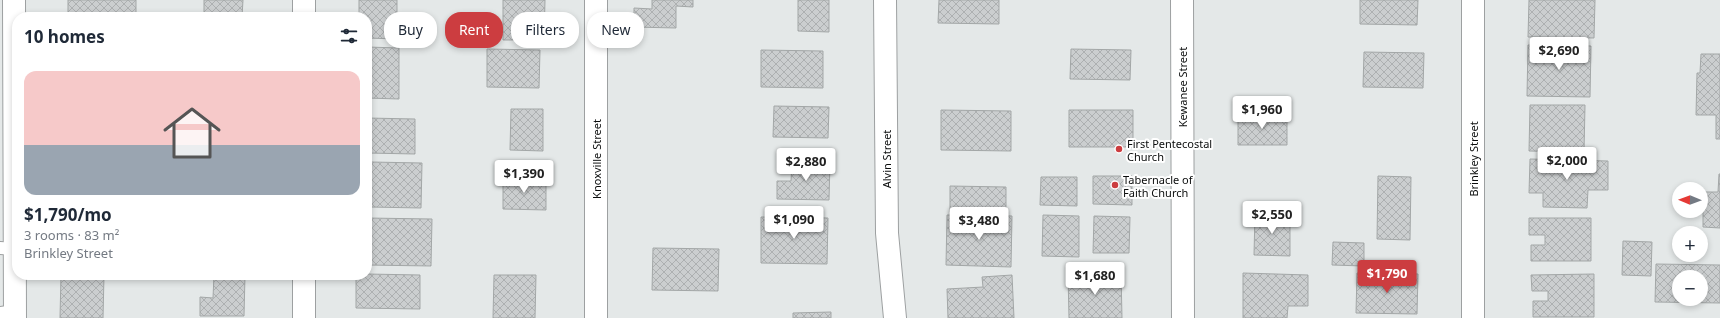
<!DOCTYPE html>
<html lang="en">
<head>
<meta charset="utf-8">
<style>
  :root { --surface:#fff; --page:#f6f6f7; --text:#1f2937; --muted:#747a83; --line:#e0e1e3; --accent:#cc3d40 }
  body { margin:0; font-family:"Noto Sans",sans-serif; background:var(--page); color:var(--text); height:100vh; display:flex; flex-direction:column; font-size:15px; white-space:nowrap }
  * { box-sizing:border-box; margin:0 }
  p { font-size:13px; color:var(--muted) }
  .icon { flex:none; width:22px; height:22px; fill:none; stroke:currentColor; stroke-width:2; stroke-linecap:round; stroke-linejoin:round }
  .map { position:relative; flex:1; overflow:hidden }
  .sheet { position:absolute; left:12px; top:12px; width:360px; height:268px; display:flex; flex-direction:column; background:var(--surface); border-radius:16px; box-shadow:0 2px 6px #0003 }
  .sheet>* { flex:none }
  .hud { position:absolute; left:384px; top:12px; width:380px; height:36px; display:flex; gap:8px }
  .needle { width:26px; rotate:271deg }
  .controls { position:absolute; left:1672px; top:182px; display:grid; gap:8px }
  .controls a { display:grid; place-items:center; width:36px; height:36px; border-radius:50%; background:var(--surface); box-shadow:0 2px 6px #0003; font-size:20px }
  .price { position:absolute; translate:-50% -34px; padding:0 9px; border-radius:4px; background:#fff; color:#222; font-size:13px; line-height:26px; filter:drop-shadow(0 1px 2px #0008) }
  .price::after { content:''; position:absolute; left:50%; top:24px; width:12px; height:9px; margin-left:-6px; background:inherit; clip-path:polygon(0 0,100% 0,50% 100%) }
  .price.current { background:var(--accent); color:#fff }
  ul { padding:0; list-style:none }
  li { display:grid; align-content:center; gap:8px; height:212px; padding:0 12px }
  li+li { border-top:1px solid var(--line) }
  li span { display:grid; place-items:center; height:124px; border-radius:12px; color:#555 }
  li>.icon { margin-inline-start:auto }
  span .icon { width:72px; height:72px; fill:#fffc; stroke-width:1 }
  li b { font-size:17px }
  h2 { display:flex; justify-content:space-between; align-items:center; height:48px; padding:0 12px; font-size:17px }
  .tag { padding:0 14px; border-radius:16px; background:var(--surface); box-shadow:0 2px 6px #0003; font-size:14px; line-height:36px }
  .tag.current { background:var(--accent); color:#fff }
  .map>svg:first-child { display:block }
</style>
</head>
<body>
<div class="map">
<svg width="1720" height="318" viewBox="0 0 1720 318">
  <defs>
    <pattern id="building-cross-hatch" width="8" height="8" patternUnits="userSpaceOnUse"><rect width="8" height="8" fill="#cbcecf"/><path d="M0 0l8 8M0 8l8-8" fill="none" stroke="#adb0b1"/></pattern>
  </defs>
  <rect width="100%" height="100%" fill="#e4e8e8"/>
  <path fill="url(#building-cross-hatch)" stroke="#a3a7a7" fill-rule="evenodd" d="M68,0H136V17H68Z
    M204,0H243L242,17H204Z
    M359,0H397V39L367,38V17H359Z
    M503,0H545L544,40H503Z
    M652,0H693V7L676,6V28L634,27V8L652,9Z
    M798,0H829V32L798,31Z
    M939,0H999V24L938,23Z
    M1360,0H1418L1417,25L1360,24Z
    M1529,0H1595L1594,38L1528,37Z
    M1528,45L1591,46L1590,97L1527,96Z
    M367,47L399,48V99L367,98Z
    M487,49L540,50L539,88L487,87Z
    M1071,49L1131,50L1130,80L1070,79Z
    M761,50L823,51V88L761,87Z
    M1364,52L1424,53L1423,88L1363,87Z
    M1701,54H1720V139H1716V115H1696L1697,73H1700Z
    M1530,105H1585L1584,152L1529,151Z
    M774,106L829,107L828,138L773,137Z
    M511,109H543V151L510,150Z
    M941,110L1011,111V151L941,150Z
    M1069,110H1133V147H1069Z
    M1238,115L1287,116V145H1238Z
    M367,118L415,119V154L367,153Z
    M1530,159L1608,161V190H1588L1587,208L1543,207V193H1529Z
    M371,162L422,163L421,208L370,207Z
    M792,162H830L829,200L777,199V181H791Z
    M1719,174H1720V228L1703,227V192H1718Z
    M1093,176H1132V205L1093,204Z
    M1378,176L1411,177L1410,240L1377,239Z
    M1041,177H1077V206L1040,205Z
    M503,179L546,180V210L503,209Z
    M950,186L1006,187V212H950Z
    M1255,214H1290V256L1254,255Z
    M947,215L1012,216L1011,267L946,265Z
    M1043,215L1079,216V257L1042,256Z
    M1094,216L1130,217L1129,253H1093Z
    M761,217L828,218L827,264L761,263Z
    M367,218L432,219L431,266L367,265Z
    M1529,218H1591V261H1531V245H1545V235H1529Z
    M1623,241L1652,242L1651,276L1622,275Z
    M1333,242L1364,243V266L1332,265Z
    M653,248L719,249L718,291L652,290Z
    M1656,264L1720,265V303L1655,302ZM1679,277H1701V299H1679Z
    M1121,273L1122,318H1069L1068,274Z
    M1243,273L1308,275V306H1288L1287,318H1243Z
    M1357,273L1418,274L1417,314L1356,313Z
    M367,274L420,275V309L356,308V275Z
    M1594,274V317H1533V301H1548V291H1532L1531,275Z
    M61,275H104L103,318H60Z
    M214,275H245L244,316H200V297L213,298Z
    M494,275H536L535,318H493Z
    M1012,275L1014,318H948L947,289L983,287L982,277Z
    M831,312V318H793V313Z"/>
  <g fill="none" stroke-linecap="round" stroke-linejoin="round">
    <defs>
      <path id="lane" d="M0,248L15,249
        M0,313L15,311"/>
      <path id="street" d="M14,0L15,318
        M304,0V17
        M885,0L887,233L895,318
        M1182,0L1183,318
        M1473,0V318
        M304,275V318
        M596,318V0"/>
    </defs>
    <use href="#lane" stroke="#9da0a1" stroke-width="14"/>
    <use href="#street" stroke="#9da0a1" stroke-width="24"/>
    <use href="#lane" stroke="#fff" stroke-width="12"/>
    <use href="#street" stroke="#fff" stroke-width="22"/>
  </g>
  <g fill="#cc3d40" stroke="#fff" stroke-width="1.5">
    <circle cx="1119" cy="149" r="4"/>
    <circle cx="1115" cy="185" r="4"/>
  </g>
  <g text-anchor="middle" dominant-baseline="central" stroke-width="4" stroke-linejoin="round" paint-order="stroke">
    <g font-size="11" fill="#0a0c0c" stroke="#fff">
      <text transform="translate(1182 87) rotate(-90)">Kewanee Street</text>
      <text transform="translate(596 159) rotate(-90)">Knoxville Street</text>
      <text transform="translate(886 159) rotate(-90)">Alvin Street</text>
      <text transform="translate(1473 159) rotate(-90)">Brinkley Street</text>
    </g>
    <g font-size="11" fill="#0a0c0c" stroke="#fff" text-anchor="start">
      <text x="1127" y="143">First Pentecostal<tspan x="1127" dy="13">Church</tspan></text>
      <text x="1123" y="179">Tabernacle of<tspan x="1123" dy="13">Faith Church</tspan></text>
    </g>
  </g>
</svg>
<div class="controls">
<a><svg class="needle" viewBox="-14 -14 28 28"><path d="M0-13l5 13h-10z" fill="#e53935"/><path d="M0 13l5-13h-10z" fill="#747a83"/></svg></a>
<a>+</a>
<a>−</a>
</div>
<b class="price" style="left:1559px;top:71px">$2,690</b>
<b class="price" style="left:1262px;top:130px">$1,960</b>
<b class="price" style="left:1567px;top:181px">$2,000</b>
<b class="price" style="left:806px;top:182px">$2,880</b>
<b class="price" style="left:524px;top:194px">$1,390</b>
<b class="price" style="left:1272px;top:235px">$2,550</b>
<b class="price" style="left:794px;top:240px">$1,090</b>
<b class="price" style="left:979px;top:241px">$3,480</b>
<b class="price current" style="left:1387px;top:294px">$1,790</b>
<b class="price" style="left:1095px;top:296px">$1,680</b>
<div class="hud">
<a class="tag">Buy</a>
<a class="tag current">Rent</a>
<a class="tag">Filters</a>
<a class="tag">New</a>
</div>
<section class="sheet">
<h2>10 homes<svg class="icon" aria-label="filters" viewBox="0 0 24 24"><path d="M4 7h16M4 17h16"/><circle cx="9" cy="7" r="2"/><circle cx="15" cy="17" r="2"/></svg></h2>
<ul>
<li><span style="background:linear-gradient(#f6c9c9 60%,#9aa5b1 0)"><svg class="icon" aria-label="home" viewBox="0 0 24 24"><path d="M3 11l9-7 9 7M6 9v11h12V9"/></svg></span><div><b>$1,790/mo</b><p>3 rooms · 83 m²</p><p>Brinkley Street</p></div></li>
</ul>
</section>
</div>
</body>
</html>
